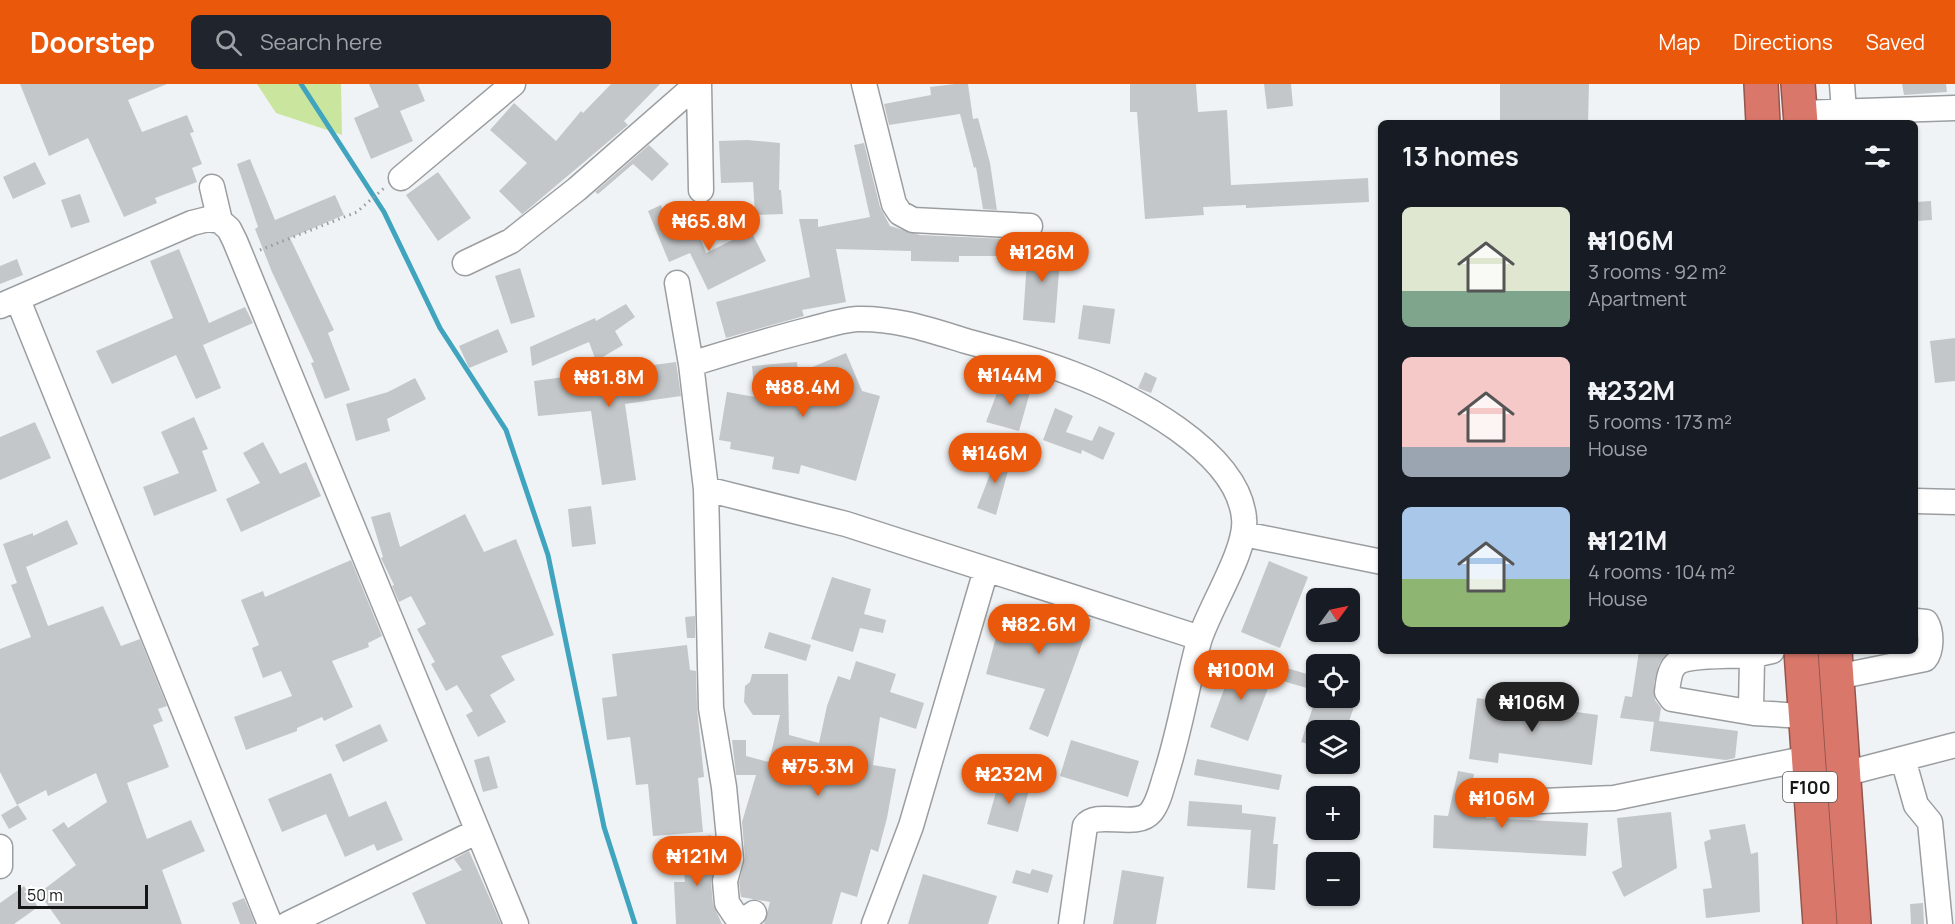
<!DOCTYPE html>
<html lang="en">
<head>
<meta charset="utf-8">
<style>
  :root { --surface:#171b24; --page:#20242c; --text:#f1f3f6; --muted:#9ea1a6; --accent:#ea580c }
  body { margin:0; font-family:Manrope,sans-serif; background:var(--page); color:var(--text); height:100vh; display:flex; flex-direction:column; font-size:22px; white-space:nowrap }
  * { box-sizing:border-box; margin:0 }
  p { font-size:20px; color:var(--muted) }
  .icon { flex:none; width:33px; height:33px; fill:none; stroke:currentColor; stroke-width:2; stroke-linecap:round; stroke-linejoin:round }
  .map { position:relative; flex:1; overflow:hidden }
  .details { position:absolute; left:1378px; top:36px; width:540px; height:534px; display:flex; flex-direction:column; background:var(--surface); border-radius:9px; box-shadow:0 2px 4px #0004 }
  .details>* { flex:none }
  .needle { width:39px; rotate:57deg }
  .fabs { position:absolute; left:1306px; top:504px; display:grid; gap:12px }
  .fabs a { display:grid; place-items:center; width:54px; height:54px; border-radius:9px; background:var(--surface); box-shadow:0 2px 4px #0004; font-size:30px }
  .scale { position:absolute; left:18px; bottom:15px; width:130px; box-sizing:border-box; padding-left:6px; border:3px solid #151616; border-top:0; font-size:16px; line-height:21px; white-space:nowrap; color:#151616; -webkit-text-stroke:4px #fff; paint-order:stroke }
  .price { position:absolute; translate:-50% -51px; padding:0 14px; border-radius:21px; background:var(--accent); color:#fff; font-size:20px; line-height:39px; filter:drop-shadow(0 2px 3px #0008) }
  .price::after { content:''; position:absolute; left:50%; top:36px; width:18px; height:14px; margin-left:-9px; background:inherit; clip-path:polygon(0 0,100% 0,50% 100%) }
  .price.active { background:#222; color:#fff }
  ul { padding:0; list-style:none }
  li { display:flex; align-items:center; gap:18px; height:150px; padding:0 24px }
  li span { display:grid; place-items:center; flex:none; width:168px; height:120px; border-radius:9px; color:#555 }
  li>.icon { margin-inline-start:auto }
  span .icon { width:72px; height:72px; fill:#fffc; stroke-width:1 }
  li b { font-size:26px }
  h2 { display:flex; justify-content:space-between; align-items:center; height:72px; padding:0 24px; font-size:26px }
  header { display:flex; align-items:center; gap:36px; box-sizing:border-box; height:84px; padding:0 30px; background:var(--accent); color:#fff }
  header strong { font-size:28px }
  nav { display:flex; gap:33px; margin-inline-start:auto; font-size:21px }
  .search { width:420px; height:54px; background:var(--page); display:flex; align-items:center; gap:15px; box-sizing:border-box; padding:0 21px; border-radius:9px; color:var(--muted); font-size:22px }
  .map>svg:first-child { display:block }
</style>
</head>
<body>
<header>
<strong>Doorstep</strong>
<div class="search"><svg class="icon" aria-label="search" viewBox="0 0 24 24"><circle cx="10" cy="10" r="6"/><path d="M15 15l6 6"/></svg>Search here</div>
<nav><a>Map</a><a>Directions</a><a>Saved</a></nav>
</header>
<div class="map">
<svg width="1955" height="840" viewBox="0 0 1955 840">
  <rect width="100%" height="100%" fill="#f0f3f5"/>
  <path fill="#cae59e" d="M257,0H341L342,51L276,29Z"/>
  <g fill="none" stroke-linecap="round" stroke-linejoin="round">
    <path stroke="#41a4bf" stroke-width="5" d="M301,0L384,128L440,244L506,346L548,471L604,743L635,840"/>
  </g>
  <path fill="#c4c7c9" d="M20,0H167L128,16L142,48L187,31L194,48L190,49L202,80L192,84L197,98L155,114L157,119L124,133L88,54L49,72Z
    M369,0H418L425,17L400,27L413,57L371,75L354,34L379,23Z
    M611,0H660L624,37L628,41L513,138L522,130L499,107L527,79L490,46L514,19L556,57L581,27L583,29Z
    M955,0H968L973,35L978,34L990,79L997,126L983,125L976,83L974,84L960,30L889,41L884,20L931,11L930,3Z
    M1130,0H1196L1198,28L1227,26L1231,101L1368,94L1369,118L1246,124V121L1203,123L1204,131L1145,135L1137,28H1130Z
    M1264,0H1291L1293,22L1267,25Z
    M1500,0H1589L1588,39H1500Z
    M1902,0H1946L1947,8L1904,11Z
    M747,56L780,59L779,106H781L783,130L755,131L753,98L721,99L719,57Z
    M864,59L880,123L890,142L920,151L1007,155V172H959V178L911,177V167L836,165L846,218L802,226L804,232L726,254L716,218L810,193L799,135H818V143L870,133L854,61Z
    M649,61L669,80L652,97L633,80L598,110L595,108Z
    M250,75L275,136L335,111L344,131L290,154L334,246L328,249L350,306L325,315L311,279L314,278L272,188L255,145L258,143L237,80Z
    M35,78L46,100L13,115L3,93Z
    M438,88L471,134L438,157L406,111Z
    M80,110L90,138L71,144L61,116Z
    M1931,117L1932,136L1916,137V118Z
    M661,121L674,152L696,143L706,169L751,147L766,177L708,206L690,169L669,178L648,127Z
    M1028,161L1061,162L1055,239L1023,236Z
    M179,165L209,239L245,223L253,239L203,261L221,304L196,315L176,271L112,300L96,267L173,234L150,177Z
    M17,175L23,191L0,200V182Z
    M520,184L535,233L511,240L495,192Z
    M626,220L635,233L615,247L623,261L596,277L589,258L532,282L530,263L595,234L596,237Z
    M1083,221L1115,225L1110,260L1078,255Z
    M498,245L508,268L469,284L459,262Z
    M1955,254V297L1935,299L1930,257Z
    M846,269L862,307L880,312L856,397L801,381L799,390L772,385L774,373L730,365L731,358L719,356L727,308L755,313L752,282L797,278L798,289Z
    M676,278L681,312L625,320L636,396L602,401L591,327L538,332L534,297Z
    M1145,288L1157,294L1151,309L1138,304Z
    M415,294L426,315L387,335L390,347L356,357L346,320L388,308Z
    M1018,296L1032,301L1019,347L986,338L1000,301L1014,306Z
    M1055,324L1073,332L1066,348L1092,357L1099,342L1115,349L1103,376L1082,366L1081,370L1043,356Z
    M194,333L208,365L202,367L217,407L154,432L143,403L179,389L161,348Z
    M35,338L51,374L0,396V353Z
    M263,358L280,390L306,378L321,412L241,448L226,415L260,399L243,369Z
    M999,367L1012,372L996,431L977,424Z
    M591,422L596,460L572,463L568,425Z
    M390,428L400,463L465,430L484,468L516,455L554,551L501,572L515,596L490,611L506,638L478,653L466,631L473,627L457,601L446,607L431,580L435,578L417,545L426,540L411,512L399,518L392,502L394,501L381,474L383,473L371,433Z
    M67,436L78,460L26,483L48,542L103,522L121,562L140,555L167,622L158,625L163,637L153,641L169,683L127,699L147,755L191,736L205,767L162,786L182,840H61L39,809L76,781L52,746L64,738L68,744L107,718L96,689L48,712L46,706L17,721L0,688V565L31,553L11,501L17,499L3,460L33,449V452Z
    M351,476L382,552L368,559L369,563L332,577L353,623L324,637L322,633L297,644V647L246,666L234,633L292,612L281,587L263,594L252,564L259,561L241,516L263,507L265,513Z
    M1269,477L1308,493L1280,564L1241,548Z
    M832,493L871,505L864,530L886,536L883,549L860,544L853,568L811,555Z
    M1005,520L1046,531L1049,521L1091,535L1048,653L1029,645L1045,605L986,590Z
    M695,532V554H687L685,533Z
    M769,548L811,561L806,577L764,564Z
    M687,561L690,586L696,587L697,624L704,693L698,694L703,748L653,752L648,700L636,701L630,653L607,656L602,614L617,612L612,570Z
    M1639,567H1669L1659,580L1654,599L1655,616L1661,624L1659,637L1738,647L1735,674L1726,676L1650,667L1654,638L1620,634L1625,612L1632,613Z
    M1235,576L1273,591L1248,657L1210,643Z
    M856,577L896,590L890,608L924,619L916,645L880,633L873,681L896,685L887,734L878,768L871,765L857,813L841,808L832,840H764L770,818L741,813L739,798L745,774L742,738L756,691H736L732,656H746V672L769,678L780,631H753L744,618L745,602L750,598L752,590H788L789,651L819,659L827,622L838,592L850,596Z
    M1280,582L1317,593V607L1276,595Z
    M1316,614H1357L1346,646H1317V663L1301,658Z
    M1477,614L1598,631L1592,681L1499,669L1498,679L1469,675Z
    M380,640L388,657L343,678L335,661Z
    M1071,656L1139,677L1128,713L1060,692Z
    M489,672L498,704L483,708L474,676Z
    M1197,675L1282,691L1279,706L1194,691Z
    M1458,687L1474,690L1470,713L1484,714L1486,734L1588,739L1586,772L1433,764L1434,731L1448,732Z
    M331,689L349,733L386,717L403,756L377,767L374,760L345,773L326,730L282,748L268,715Z
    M1000,694L1030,702L1018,748L987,740Z
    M1189,717L1242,721V729L1276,733L1273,760H1278L1275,806L1247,804L1251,746L1187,742Z
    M18,721L27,735L9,745L1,731Z
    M1671,728L1677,784L1624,813L1612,788L1622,783L1617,734Z
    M1745,740L1751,770L1758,768L1760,828L1706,834L1703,805L1712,804L1704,758L1711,755L1709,746Z
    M711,751L715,780L711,798L713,820L722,840H676L674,798H685L683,778L695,777L692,754Z
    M469,767L501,840H426L412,809L462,786L454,775Z
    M1032,785L1053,791L1048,809L1012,799L1016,786L1030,790Z
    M1122,786L1164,793L1156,840H1113Z
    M923,790L997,812L988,840H908Z
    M24,802L38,823L14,840H0V819Z
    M244,814L252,832L255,840H240L232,819Z
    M1923,819L1924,840H1911L1910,820Z"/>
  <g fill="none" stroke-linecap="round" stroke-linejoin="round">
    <defs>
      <path id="minor" d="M699,0L701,106
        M864,0L894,120L900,129L913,136L1030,142
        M1842,0L1844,27
        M1800,29L1955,24
        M401,94L513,0
        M212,103L220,137L229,145L235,157L516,840
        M465,179L511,157L577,105L697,0
        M677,199L691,280L706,405L711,624L724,703L731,775L725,797L727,819L735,831L746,835L754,829
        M18,216L270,840
        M0,222L192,139L208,135L220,137
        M691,280C730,268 768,256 808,246C824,242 841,236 857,235C896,234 930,246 966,257C1002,267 1038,276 1073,290C1129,311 1238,367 1244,434C1248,465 1209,524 1199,557C1187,601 1180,646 1166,690C1162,702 1159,718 1151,728C1136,746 1097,725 1085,742L1071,840
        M706,405L846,440L1200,554
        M1916,417L1955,418
        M1244,450L1382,478
        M1772,567L1754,571L1752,577L1751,623L1754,629L1804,632
        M1754,571C1738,572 1684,570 1675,581C1669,587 1668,600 1667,608L1672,615L1754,629
        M1837,593L1925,575C1932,567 1932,548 1926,538L1916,537
        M1903,675L1916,721L1930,738L1940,840
        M1844,690L1955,661
        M1497,719L1614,714L1808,674
        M0,763V782
        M288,840L476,748
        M874,840L911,742L986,486"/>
      <path id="highway" d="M1761,0L1763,39
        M1798,0L1801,39
        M1801,567L1820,840
        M1835,567L1854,840"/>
    </defs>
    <use href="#minor" stroke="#9b9ea0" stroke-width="27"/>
    <use href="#highway" stroke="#94554d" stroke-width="36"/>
    <path stroke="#999c9d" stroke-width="3" stroke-dasharray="1.5 4.5" stroke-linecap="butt" d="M260,166L357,128L384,104"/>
    <use href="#minor" stroke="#fff" stroke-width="24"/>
    <use href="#highway" stroke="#d9776a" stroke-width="33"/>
  </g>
  <g text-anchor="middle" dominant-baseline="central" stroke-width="4.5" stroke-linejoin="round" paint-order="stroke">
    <rect fill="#fff" stroke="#5b5c5c" stroke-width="1.5" x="1783" y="688" width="54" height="30" rx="4.5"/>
    <g font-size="18" font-weight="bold" fill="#151616">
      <text x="1810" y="703">F100</text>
    </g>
  </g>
</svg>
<div class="fabs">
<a><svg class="needle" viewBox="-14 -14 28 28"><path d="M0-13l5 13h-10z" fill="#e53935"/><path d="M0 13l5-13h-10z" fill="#9ea1a6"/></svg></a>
<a><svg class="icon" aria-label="locate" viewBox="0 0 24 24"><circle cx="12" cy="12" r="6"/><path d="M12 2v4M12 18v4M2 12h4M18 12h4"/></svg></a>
<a><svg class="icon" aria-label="layers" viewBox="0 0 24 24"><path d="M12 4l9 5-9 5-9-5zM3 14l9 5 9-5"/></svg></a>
<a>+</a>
<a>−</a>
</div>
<div class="scale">50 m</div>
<b class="price" style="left:709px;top:168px">₦65.8M</b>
<b class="price" style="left:1042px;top:199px">₦126M</b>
<b class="price" style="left:1010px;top:322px">₦144M</b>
<b class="price" style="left:609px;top:324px">₦81.8M</b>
<b class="price" style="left:803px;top:334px">₦88.4M</b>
<b class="price" style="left:995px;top:400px">₦146M</b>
<b class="price" style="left:1039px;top:571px">₦82.6M</b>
<b class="price" style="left:1241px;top:617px">₦100M</b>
<b class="price active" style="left:1532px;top:649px">₦106M</b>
<b class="price" style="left:818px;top:713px">₦75.3M</b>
<b class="price" style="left:1009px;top:721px">₦232M</b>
<b class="price" style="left:1502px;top:745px">₦106M</b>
<b class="price" style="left:697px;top:803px">₦121M</b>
<section class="details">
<h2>13 homes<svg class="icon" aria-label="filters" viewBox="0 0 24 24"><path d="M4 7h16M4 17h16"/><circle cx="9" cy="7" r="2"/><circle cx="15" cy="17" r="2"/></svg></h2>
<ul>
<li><span style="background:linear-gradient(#dfe7d0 70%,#7fa58c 0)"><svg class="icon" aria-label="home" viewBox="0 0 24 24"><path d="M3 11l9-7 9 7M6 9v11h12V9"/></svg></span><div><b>₦106M</b><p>3 rooms · 92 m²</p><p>Apartment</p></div></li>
<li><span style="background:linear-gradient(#f6c9c9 75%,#9aa5b1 0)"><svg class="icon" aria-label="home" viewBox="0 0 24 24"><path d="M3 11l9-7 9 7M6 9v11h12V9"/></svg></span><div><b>₦232M</b><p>5 rooms · 173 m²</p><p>House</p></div></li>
<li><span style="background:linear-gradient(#a9c7e8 60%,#8fb573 0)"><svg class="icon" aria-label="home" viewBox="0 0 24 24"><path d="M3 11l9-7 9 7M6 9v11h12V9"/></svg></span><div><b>₦121M</b><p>4 rooms · 104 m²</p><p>House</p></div></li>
</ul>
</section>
</div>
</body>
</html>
